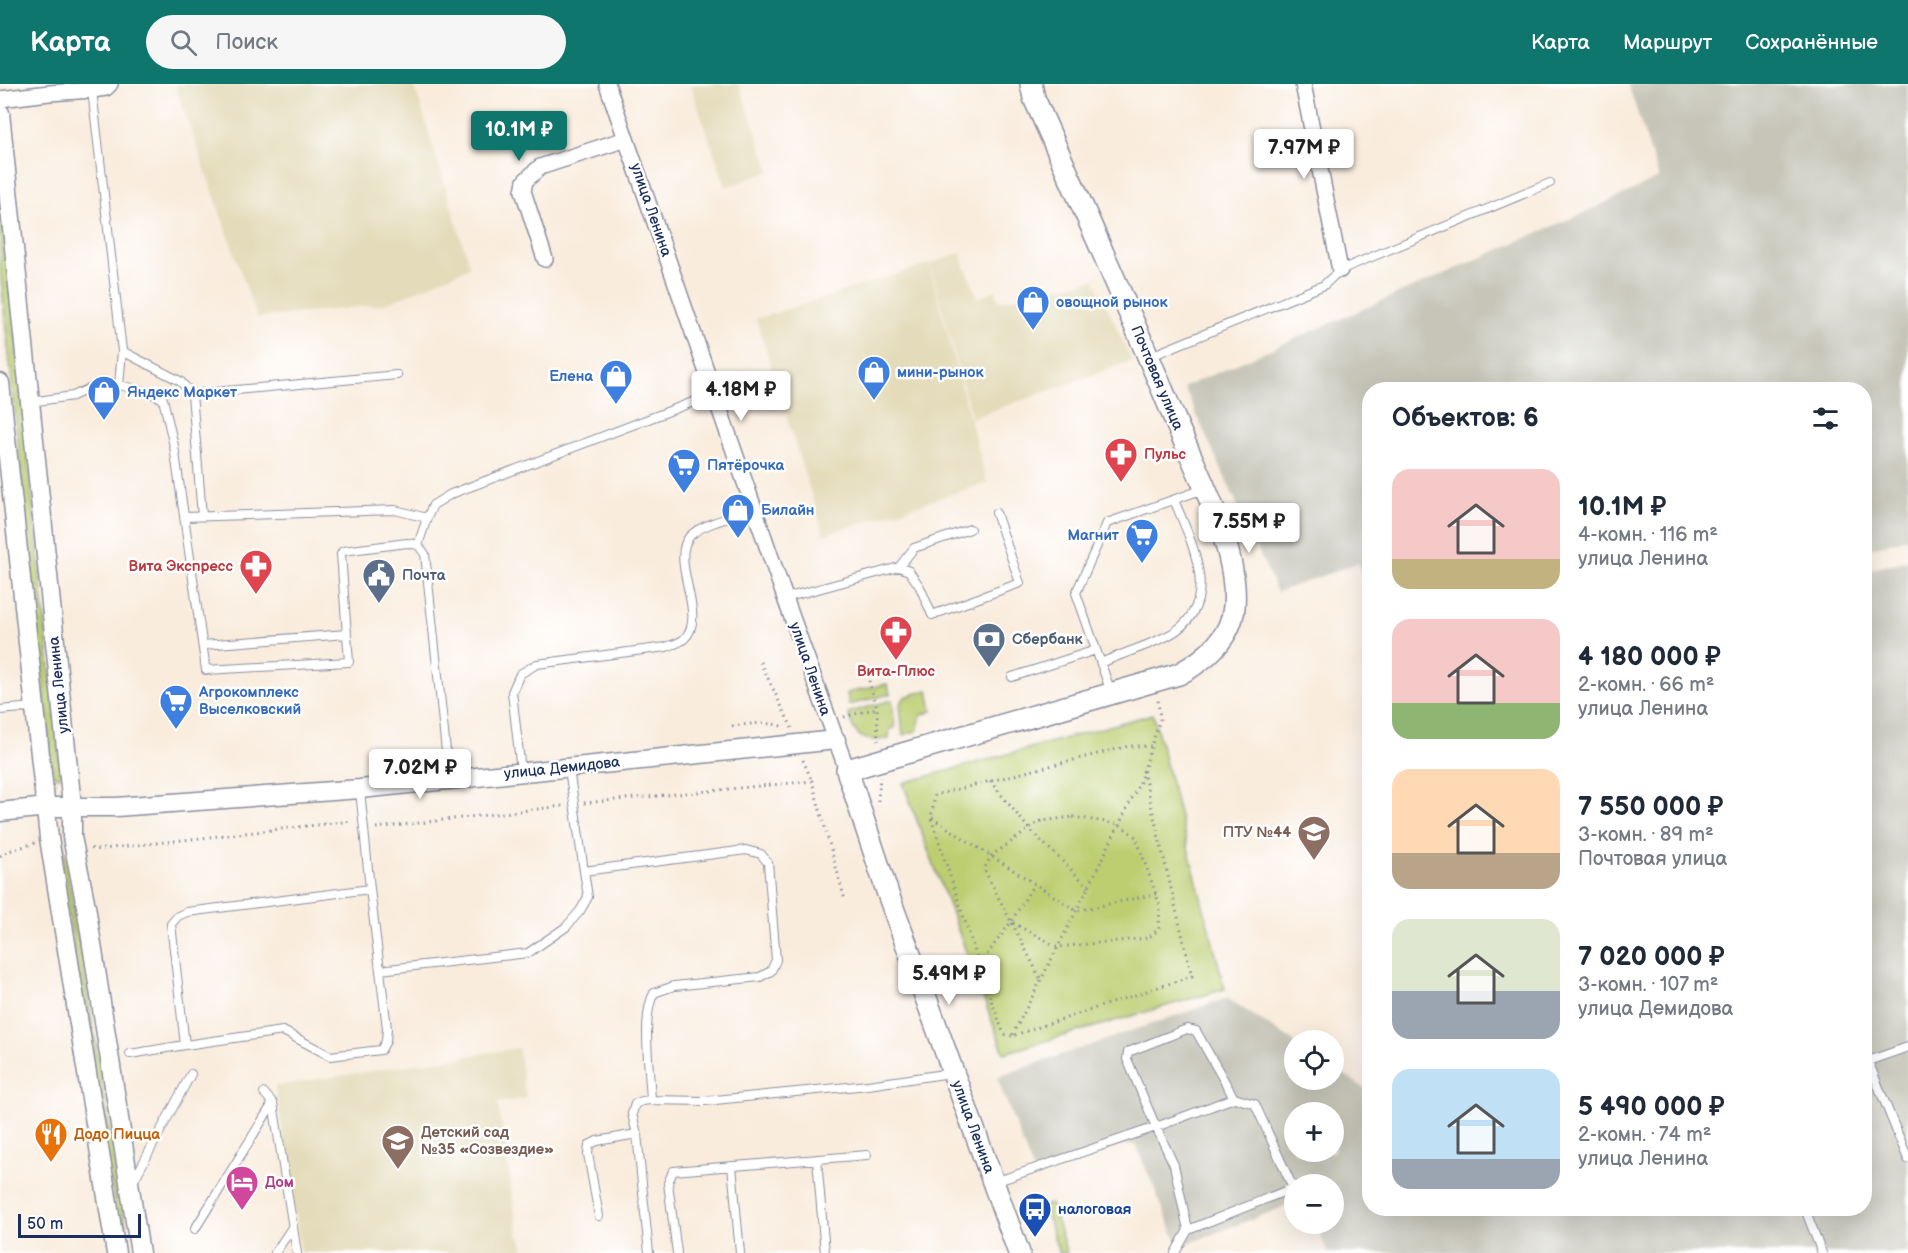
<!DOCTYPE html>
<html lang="ru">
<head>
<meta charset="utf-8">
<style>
  :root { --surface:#fff; --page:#f6f6f7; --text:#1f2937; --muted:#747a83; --accent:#0f766e }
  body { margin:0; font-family:"Balsamiq Sans",sans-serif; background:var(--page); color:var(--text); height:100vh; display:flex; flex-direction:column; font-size:22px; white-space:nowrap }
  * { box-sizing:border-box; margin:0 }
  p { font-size:20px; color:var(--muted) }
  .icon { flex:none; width:33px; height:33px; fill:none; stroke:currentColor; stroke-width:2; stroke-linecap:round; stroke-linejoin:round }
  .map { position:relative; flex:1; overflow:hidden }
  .drawer { position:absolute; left:1362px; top:298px; width:510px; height:834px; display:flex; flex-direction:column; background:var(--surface); border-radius:24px; box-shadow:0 6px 24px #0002 }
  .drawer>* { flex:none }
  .fabs { position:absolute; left:1284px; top:946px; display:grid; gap:12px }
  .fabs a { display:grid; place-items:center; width:60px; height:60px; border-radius:50%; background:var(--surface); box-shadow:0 6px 24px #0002; font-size:30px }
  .scale { position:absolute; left:18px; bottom:15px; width:123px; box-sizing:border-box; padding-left:6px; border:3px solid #1b2f5e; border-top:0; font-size:16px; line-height:21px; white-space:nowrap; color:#1b2f5e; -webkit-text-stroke:4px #fff; paint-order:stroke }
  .price { position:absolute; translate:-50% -51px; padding:0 14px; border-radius:6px; background:#fff; color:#222; font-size:20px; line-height:39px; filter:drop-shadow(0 2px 3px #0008) }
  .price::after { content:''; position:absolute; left:50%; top:36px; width:18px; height:14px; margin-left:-9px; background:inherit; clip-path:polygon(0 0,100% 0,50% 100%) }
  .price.current { background:var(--accent); color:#fff }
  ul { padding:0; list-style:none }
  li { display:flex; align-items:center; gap:18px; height:150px; padding:0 30px }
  li span { display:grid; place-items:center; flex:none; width:168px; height:120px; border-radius:18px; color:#555 }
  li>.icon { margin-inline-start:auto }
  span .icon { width:72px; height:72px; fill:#fffc; stroke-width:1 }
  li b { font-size:26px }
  h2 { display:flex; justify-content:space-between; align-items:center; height:72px; padding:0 30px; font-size:26px }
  header { display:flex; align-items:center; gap:36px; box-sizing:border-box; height:84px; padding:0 30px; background:var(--accent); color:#fff }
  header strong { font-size:28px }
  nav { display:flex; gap:33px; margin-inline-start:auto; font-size:21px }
  .search { width:420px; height:54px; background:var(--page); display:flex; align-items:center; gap:15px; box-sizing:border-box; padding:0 21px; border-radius:33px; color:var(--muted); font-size:22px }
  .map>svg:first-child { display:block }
</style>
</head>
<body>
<header>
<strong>Карта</strong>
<div class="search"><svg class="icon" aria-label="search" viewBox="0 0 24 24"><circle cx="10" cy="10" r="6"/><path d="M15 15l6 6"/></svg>Поиск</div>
<nav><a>Карта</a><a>Маршрут</a><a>Сохранённые</a></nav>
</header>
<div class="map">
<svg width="1908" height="1169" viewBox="0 0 1908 1169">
  <rect width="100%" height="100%" fill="#fff"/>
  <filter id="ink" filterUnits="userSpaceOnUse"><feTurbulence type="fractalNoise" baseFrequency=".0167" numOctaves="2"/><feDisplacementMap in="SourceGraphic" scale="12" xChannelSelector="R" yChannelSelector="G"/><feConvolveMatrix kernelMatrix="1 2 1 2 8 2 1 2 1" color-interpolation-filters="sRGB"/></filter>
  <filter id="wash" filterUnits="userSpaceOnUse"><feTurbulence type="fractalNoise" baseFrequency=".008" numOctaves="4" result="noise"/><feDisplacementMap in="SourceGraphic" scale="24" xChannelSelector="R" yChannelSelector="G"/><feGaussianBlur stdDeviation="1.35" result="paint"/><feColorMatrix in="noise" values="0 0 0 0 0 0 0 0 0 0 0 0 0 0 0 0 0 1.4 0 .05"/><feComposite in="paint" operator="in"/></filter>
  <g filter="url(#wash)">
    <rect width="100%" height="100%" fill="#f9ecdd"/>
    <path fill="#e4dbba" d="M175,0H414L470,183L386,220L257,234Z
      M690,0H739L770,87L726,103Z
      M960,169L978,214L995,206L999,217L1094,195L1132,277L972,334L930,180Z
      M929,180L987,399L824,451L756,235Z
      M518,964L526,1014L498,1019L519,1154H522L525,1169H301L275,1002Z"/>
    <path fill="#c6c5b8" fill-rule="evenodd" d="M1628,0H1908V454L1865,466L1864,306H1370L1369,509L1358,479L1277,508L1184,303L1581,130L1659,94Z
      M1908,476V1169H1328L1316,1140H1334V1101H1294V1119L1179,1163L1136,1061H1121L1036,1094L997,993L1227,914L1294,958V996H1334V984L1369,1007L1370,1125H1864L1865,487ZM1294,1029H1334V1068H1294Z"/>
    <path fill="#bcce70" stroke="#6c7e67" stroke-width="1.5" d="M0,104L61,690L59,693L53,691L0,186Z
      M887,600L890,610L849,621L847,609Z
      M928,606L932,627L921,631L917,647L903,651L900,620L905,613Z
      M892,616L895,644L890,645L889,655C863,658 855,655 848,629Z
      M1153,630L1225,905L1004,969L903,699Z
      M56,753H62L130,1169H122Z
      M1051,1120L1067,1169H1059L1044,1122Z"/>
  </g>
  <g filter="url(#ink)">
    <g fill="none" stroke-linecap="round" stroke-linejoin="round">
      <defs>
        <path id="service" d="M92,6L122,267L119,301L149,308L163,315L174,362L206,586L349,578L341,470L343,467L407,459L418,461L425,470L449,695
          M122,267L180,297L192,310L202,432
          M1151,272L1324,201L1340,186L1550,99
          M192,310L397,291
          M30,318L73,312L88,305L119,301
          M185,433L395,426L427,434
          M418,461L427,434L433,421L451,410L714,310
          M899,483L914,464L970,445
          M785,514L899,483L909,487L920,503L932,531L1020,499L996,429
          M203,561L347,550
          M1101,579C1123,569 1148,562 1169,551C1224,521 1192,459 1174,416
          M1012,593L1096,566
          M1111,608L1076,509L1107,439L1204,405
          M0,626L34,623
          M569,685L584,787L746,766L761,770L768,779L776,876L771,887L760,893L674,902L654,909C641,932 650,989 651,1016L705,1017L868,1001L951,989
          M521,687L512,608L520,590L537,580L666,563C671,561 680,559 684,555C709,533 668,476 690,452C702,439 737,432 755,426
          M360,706L370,805L387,944L386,957L381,966L330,972L283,947L185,961L171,840L178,832L187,828L370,805
          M380,886L528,869L566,843L580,827L588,813L584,787
          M1908,963L1868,977L1908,1075
          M130,970L185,961
          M264,1009L273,1019L297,1169
          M817,1075L825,1169
          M732,1082L740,1169
          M133,1098L191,990
          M995,1098L1156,1043L1127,975L1128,968L1187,945L1196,947L1234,1014L1156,1043L1174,1081L1188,1146L1293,1104L1255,1020L1234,1014
          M1805,1125L1822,1169
          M599,1132L588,1070L589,1061L597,1057L637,1050
          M195,1145L273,1019
          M275,1169L293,1142
          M649,1169L637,1050L632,1030L635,1020L642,1017L651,1016
          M677,1169L668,1099L673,1087L867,1071
          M1175,1169L1188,1146"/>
        <path id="minor" d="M607,0L785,514L847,686
          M1303,0L1340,186
          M0,15L49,9L92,6L106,4L110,0
          M545,175L523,107L525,97L540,83L626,55"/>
        <path id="tertiary" d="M0,29L72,722V753L86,822L140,1169
          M0,299L49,754L116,1169
          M0,728L47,723H116L360,705L836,656"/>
        <path id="secondary" d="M1019,1169L888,810L847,686L1179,590C1205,576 1231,554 1234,523C1239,466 1200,395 1178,343C1132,232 1083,123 1034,14L1031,0"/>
      </defs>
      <use href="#service" stroke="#8a8e9e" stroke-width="10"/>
      <use href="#minor" stroke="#8a8e9e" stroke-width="18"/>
      <use href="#tertiary" stroke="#8a8e9e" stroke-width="21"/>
      <use href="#secondary" stroke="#8a8e9e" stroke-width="24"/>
      <path stroke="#8a8e9e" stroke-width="3" stroke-dasharray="1.5 4.5" stroke-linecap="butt" d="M760,578L792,644
        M867,591L877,624L878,660
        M844,633L877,624
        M732,642C750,640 768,637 785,643
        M803,676L812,697
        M1143,687L1192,892L1012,952L1082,816L1140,698L1160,635L1158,616
        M990,697L1029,745L1089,803
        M878,717L880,693
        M584,719L812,697L845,816
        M1073,733L1119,740L1136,753L1160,822L1159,845L1148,854L1058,863L1011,838L984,785L991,772L1041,737Z
        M932,734L1077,827L1156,810
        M376,744L563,722
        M91,764L94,766L352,737
        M0,772L9,767L35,759
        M1012,839L1041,896
        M980,880L1011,838L1034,800
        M1012,952L1004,950L991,916L931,734L935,711L1129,662H1151
        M54,1060L60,1037"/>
      <use href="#service" stroke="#fff" stroke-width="8"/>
      <use href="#minor" stroke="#fff" stroke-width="15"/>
      <use href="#tertiary" stroke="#fff" stroke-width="18"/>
      <use href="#secondary" stroke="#fff" stroke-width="21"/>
    </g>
  </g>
  <defs>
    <symbol id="shop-pin" viewBox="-11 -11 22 30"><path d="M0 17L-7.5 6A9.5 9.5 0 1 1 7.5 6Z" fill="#3f7fe0" stroke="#fff"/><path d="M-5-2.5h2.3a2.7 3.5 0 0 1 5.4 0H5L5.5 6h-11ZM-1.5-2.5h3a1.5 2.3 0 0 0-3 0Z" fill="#fff"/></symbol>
    <symbol id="pharmacy-pin" viewBox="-11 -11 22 30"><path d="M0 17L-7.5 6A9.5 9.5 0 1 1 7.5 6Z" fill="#e0444e" stroke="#fff"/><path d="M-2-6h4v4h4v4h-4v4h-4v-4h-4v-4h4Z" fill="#fff"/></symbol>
    <symbol id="supermarket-pin" viewBox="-11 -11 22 30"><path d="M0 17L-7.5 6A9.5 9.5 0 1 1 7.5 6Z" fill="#3f7fe0" stroke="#fff"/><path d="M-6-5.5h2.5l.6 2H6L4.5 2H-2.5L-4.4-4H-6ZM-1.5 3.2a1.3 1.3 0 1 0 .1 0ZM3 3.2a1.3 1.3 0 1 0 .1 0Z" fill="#fff"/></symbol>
    <symbol id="civic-pin" viewBox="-11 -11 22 30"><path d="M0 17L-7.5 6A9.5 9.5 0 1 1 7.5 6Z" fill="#5c6f8a" stroke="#fff"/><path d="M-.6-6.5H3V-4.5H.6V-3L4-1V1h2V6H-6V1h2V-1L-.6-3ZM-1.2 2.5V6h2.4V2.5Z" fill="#fff"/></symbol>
    <symbol id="bank-pin" viewBox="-11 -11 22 30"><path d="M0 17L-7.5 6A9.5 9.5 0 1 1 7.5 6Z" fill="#5c6f8a" stroke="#fff"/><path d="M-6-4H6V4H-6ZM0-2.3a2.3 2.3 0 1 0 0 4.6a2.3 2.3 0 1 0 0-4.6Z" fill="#fff"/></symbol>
    <symbol id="university-pin" viewBox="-11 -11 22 30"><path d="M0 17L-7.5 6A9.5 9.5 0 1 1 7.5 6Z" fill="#8d6e63" stroke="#fff"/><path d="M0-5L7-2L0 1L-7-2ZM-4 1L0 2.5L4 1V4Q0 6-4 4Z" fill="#fff"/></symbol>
    <symbol id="restaurant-pin" viewBox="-11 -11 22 30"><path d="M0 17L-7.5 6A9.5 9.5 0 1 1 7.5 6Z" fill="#e8710a" stroke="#fff"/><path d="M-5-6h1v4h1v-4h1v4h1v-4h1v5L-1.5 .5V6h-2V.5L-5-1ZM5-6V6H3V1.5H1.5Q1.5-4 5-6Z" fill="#fff"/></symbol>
    <symbol id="school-pin" viewBox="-11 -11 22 30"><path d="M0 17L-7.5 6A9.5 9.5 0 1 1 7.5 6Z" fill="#8d6e63" stroke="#fff"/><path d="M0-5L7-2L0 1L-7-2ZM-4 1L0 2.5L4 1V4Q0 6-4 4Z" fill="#fff"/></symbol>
    <symbol id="hotel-pin" viewBox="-11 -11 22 30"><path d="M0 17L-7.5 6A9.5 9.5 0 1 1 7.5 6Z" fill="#d1479c" stroke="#fff"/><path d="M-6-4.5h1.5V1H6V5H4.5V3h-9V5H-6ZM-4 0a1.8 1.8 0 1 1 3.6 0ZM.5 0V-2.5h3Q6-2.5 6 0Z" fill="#fff"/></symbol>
    <symbol id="bus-pin" viewBox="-11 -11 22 30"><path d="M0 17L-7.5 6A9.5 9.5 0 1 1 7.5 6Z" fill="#1a4fb4" stroke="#fff"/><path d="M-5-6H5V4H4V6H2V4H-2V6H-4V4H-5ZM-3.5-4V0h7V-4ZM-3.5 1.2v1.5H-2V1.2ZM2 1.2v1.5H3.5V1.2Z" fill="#fff"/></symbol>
  </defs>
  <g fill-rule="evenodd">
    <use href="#shop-pin" x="1014" y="199" width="38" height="52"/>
    <use href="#shop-pin" x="855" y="269" width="38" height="52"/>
    <use href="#shop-pin" x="597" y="273" width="38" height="52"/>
    <use href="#shop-pin" x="85" y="289" width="38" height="52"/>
    <use href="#pharmacy-pin" x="1102" y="351" width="38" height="52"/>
    <use href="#supermarket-pin" x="665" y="362" width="38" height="52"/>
    <use href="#shop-pin" x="719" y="407" width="38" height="52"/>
    <use href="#supermarket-pin" x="1123" y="432" width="38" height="52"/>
    <use href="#pharmacy-pin" x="237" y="463" width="38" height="52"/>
    <use href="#civic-pin" x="360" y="472" width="38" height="52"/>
    <use href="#pharmacy-pin" x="877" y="529" width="38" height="52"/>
    <use href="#bank-pin" x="970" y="536" width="38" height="52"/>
    <use href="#supermarket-pin" x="157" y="598" width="38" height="52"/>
    <use href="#university-pin" x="1295" y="729" width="38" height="52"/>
    <use href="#restaurant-pin" x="32" y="1031" width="38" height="52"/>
    <use href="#school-pin" x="379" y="1038" width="38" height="52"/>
    <use href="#hotel-pin" x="223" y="1079" width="38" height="52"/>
    <use href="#bus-pin" x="1016" y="1106" width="38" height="52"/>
  </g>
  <g text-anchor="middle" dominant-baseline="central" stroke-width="5" stroke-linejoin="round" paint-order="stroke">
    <g font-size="15" fill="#1b2f5e" stroke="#fff">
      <text transform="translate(651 126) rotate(71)">улица Ленина</text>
      <text transform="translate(1157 294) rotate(67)">Почтовая улица</text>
      <text transform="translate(810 585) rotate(71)">улица Ленина</text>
      <text transform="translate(59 601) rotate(-96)">улица Ленина</text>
      <text transform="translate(562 684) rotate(-6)">улица Демидова</text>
      <text transform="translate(973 1043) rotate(70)">улица Ленина</text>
    </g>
    <g font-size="15" font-weight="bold" fill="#366cbe" stroke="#fff" text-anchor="start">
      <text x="1056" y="218">овощной рынок</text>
      <text x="897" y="288">мини-рынок</text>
      <text x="593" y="292" text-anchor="end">Елена</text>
      <text x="127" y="308">Яндекс Маркет</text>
      <text x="707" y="381">Пятёрочка</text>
      <text x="761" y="426">Билайн</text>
      <text x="1119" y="451" text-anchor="end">Магнит</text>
      <text x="199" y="608">Агрокомплекс<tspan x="199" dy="17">Выселковский</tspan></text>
    </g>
    <g font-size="15" font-weight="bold" fill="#be3a42" stroke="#fff" text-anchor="start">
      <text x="1144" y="370">Пульс</text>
      <text x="233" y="482" text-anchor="end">Вита Экспресс</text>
      <text x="896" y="587" text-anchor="middle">Вита-Плюс</text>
    </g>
    <g font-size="15" font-weight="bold" fill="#4e5e75" stroke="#fff" text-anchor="start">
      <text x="402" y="491">Почта</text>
      <text x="1012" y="555">Сбербанк</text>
    </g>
    <g font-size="15" font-weight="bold" fill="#785e54" stroke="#fff" text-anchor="end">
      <text x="1291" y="748">ПТУ №44</text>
      <text x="421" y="1048" text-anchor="start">Детский сад<tspan x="421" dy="17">№35 «Созвездие»</tspan></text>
    </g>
    <g font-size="15" font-weight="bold" fill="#c56008" stroke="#fff" text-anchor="start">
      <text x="74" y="1050">Додо Пицца</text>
    </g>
    <g font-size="15" font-weight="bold" fill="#b23c85" stroke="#fff" text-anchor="start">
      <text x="265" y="1098">Дом</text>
    </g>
    <g font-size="15" font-weight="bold" fill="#164399" stroke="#fff" text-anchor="start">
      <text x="1058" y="1125">налоговая</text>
    </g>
  </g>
</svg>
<div class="fabs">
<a><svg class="icon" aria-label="locate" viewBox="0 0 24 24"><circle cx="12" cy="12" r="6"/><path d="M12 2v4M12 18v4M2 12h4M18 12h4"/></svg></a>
<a>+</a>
<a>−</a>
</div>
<div class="scale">50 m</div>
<b class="price current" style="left:519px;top:78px">10.1M ₽</b>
<b class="price" style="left:1304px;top:96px">7.97M ₽</b>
<b class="price" style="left:741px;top:338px">4.18M ₽</b>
<b class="price" style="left:1249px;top:470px">7.55M ₽</b>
<b class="price" style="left:420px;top:716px">7.02M ₽</b>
<b class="price" style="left:949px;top:922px">5.49M ₽</b>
<section class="drawer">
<h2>Объектов: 6<svg class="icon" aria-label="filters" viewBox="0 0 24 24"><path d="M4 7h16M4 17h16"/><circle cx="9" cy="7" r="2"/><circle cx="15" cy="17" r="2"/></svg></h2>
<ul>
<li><span style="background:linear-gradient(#f6c9c9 75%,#c2b280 0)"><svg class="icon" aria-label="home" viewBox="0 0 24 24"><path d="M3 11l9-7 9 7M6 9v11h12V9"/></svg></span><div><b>10.1M ₽</b><p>4-комн. · 116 m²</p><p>улица Ленина</p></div></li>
<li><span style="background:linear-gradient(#f6c9c9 70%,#8fb573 0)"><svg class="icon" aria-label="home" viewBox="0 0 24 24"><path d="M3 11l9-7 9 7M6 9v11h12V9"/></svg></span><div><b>4 180 000 ₽</b><p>2-комн. · 66 m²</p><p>улица Ленина</p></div></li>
<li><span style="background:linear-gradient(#ffd9b3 70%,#b9a48a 0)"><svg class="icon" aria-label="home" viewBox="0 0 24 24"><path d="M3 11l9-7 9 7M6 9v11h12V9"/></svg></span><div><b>7 550 000 ₽</b><p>3-комн. · 89 m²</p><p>Почтовая улица</p></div></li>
<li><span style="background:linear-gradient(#dfe7d0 60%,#9aa5b1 0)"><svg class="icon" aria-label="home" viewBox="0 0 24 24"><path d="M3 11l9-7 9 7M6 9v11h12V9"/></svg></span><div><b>7 020 000 ₽</b><p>3-комн. · 107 m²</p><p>улица Демидова</p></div></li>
<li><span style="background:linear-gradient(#bfe0f5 75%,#9aa5b1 0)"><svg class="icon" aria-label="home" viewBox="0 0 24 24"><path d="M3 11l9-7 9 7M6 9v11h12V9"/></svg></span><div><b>5 490 000 ₽</b><p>2-комн. · 74 m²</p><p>улица Ленина</p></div></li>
</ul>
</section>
</div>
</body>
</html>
